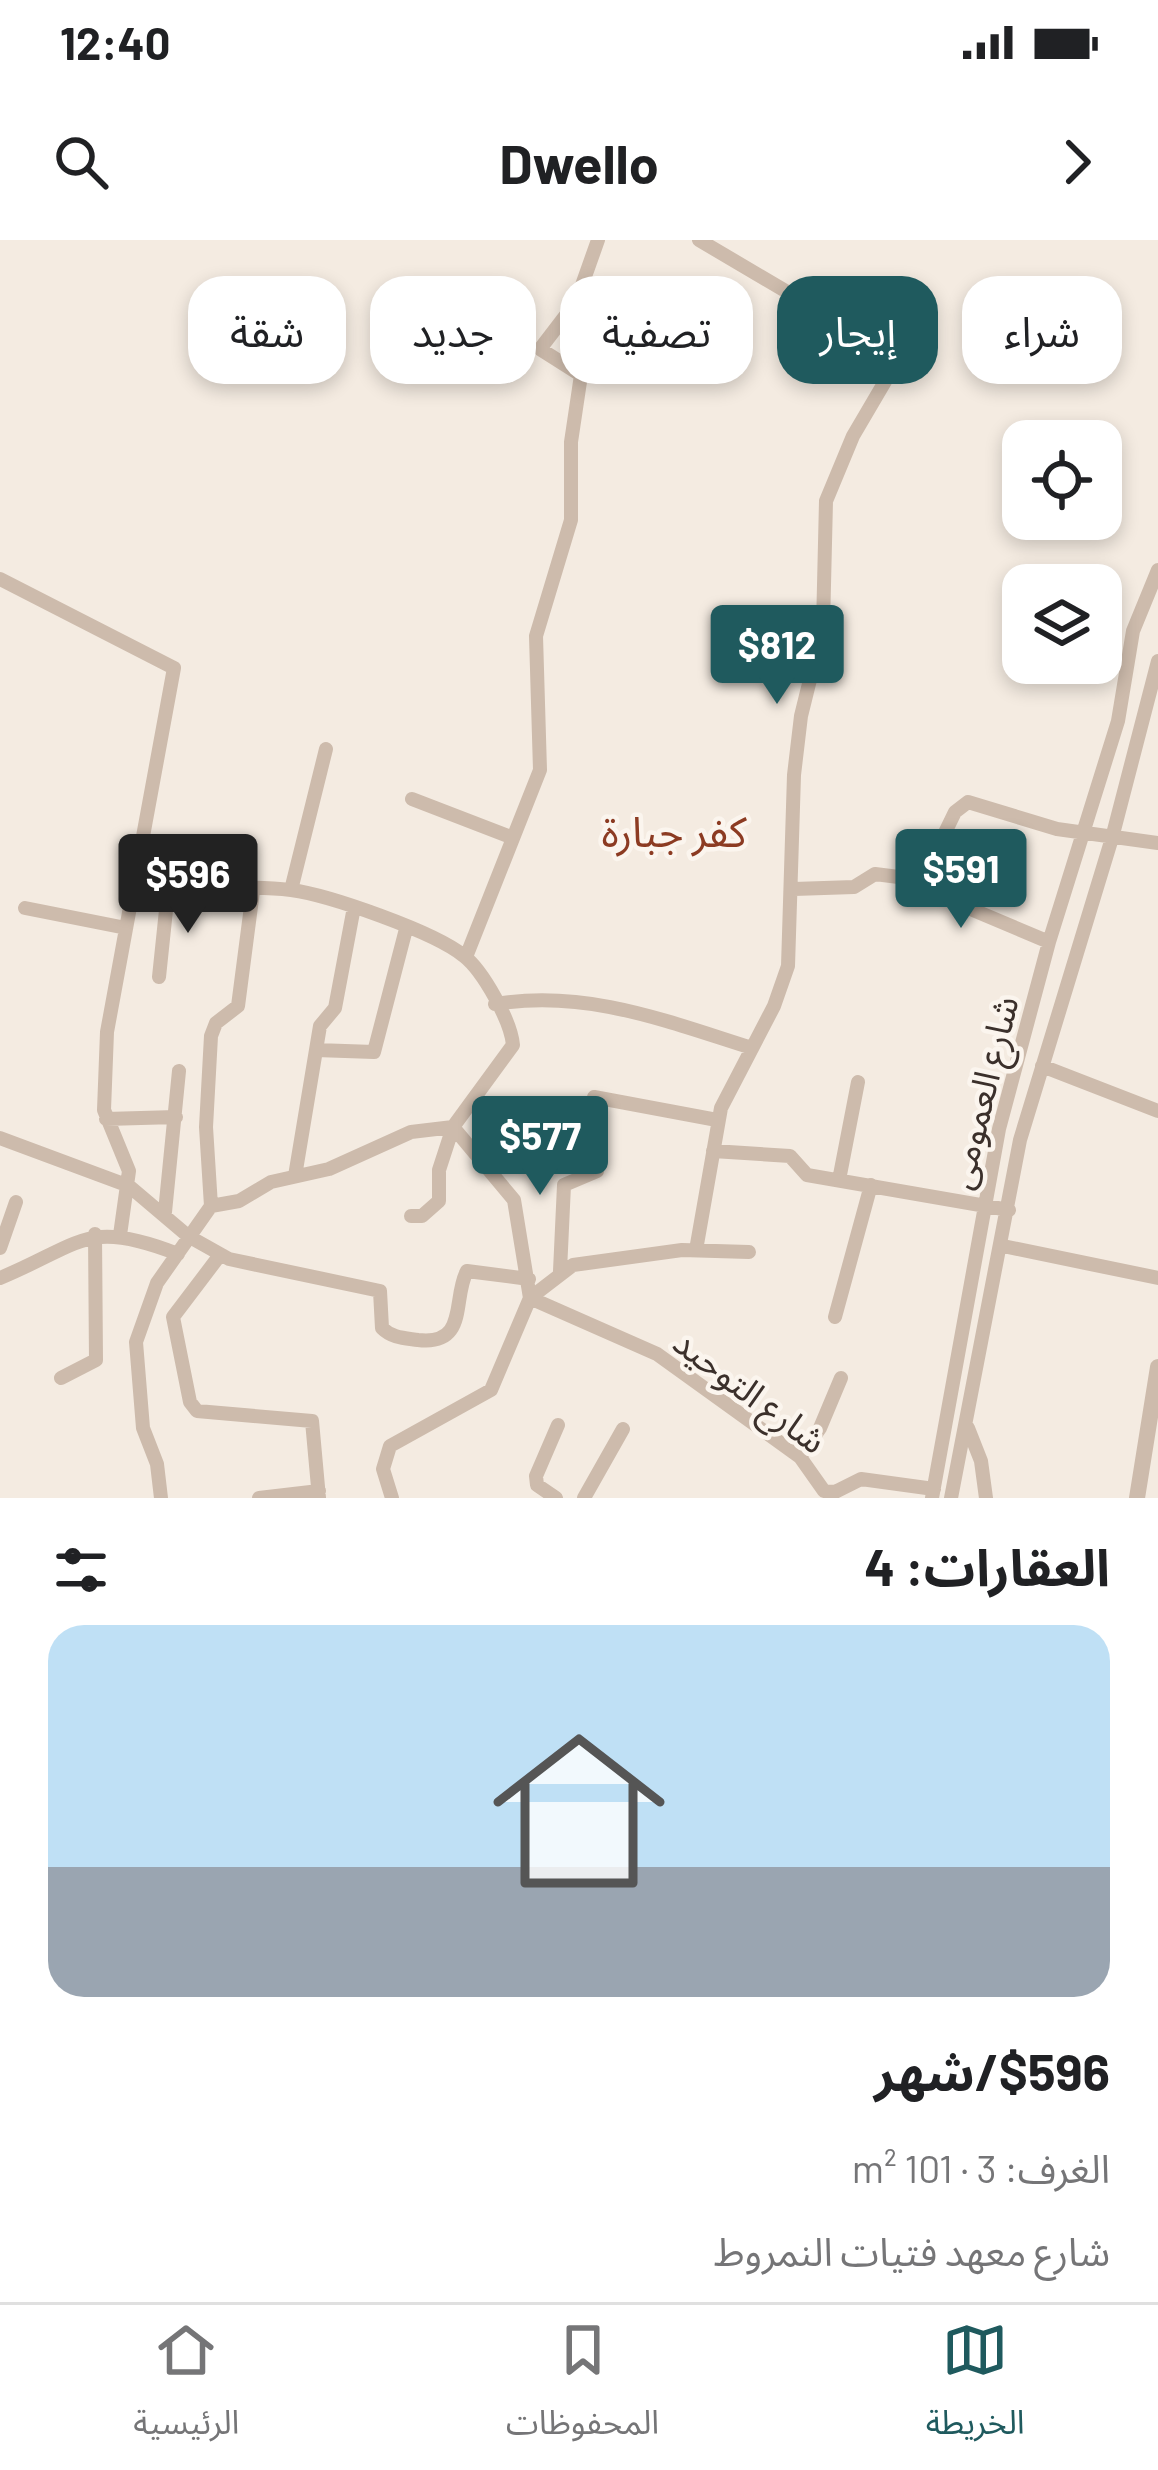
<!DOCTYPE html>
<html lang="ar">
<head>
<meta charset="utf-8">
<style>
  :root { --surface:#fff; --page:#f2f2f2; --text:#202124; --muted:#757577; --line:#e0e0e0; --accent:#1f5a5e }
  body { margin:0; font-family:Barlow,"Noto Sans Arabic",sans-serif; background:var(--page); color:var(--text); direction:rtl; height:100vh; display:flex; flex-direction:column; font-size:45px; white-space:nowrap }
  * { box-sizing:border-box; margin:0 }
  p { font-size:39px; color:var(--muted) }
  .icon { flex:none; width:66px; height:66px; fill:none; stroke:currentColor; stroke-width:2; stroke-linecap:round; stroke-linejoin:round }
  .map { position:relative; height:1258px; overflow:hidden; direction:ltr }
  .side { display:flex; flex-direction:column; background:var(--surface); flex:1 }
  .side>* { flex:none }
  .top-card { position:absolute; left:36px; top:36px; width:1086px; height:108px; direction:rtl; display:flex; gap:24px }
  .tools { position:absolute; left:1002px; top:180px; display:grid; gap:24px }
  .tools a { display:grid; place-items:center; width:120px; height:120px; border-radius:24px; background:var(--surface); box-shadow:0 6px 18px #0003; font-size:60px }
  .price { position:absolute; translate:-50% -102px; padding:0 27px; border-radius:12px; background:var(--accent); color:#fff; font-size:39px; line-height:78px; filter:drop-shadow(0 3px 6px #0008) }
  .price::after { content:''; position:absolute; left:50%; top:72px; width:36px; height:27px; margin-left:-18px; background:inherit; clip-path:polygon(0 0,100% 0,50% 100%) }
  .price.selected { background:#222; color:#fff }
  ul { padding:0; list-style:none }
  li { display:grid; align-content:center; gap:24px; height:636px; padding:0 48px }
  li span { display:grid; place-items:center; height:372px; border-radius:36px; color:#555 }
  li>.icon { margin-inline-start:auto }
  span .icon { width:216px; height:216px; fill:#fffc; stroke-width:1 }
  li b { font-size:51px }
  h2 { display:flex; justify-content:space-between; align-items:center; height:144px; padding:0 48px; font-size:51px }
  .pill { padding:0 42px; border-radius:36px; background:var(--surface); box-shadow:0 6px 18px #0003; font-size:42px; line-height:108px }
  .pill.selected { background:var(--accent); color:#fff }
  .status { display:flex; justify-content:space-between; align-items:center; height:84px; padding:0 60px; background:var(--surface); direction:ltr }
  .status svg { height:33px; fill:currentColor }
  header { display:flex; justify-content:space-between; align-items:center; height:156px; padding:0 48px; background:var(--surface); font-size:54px; font-weight:700 }
  .dock { display:flex; justify-content:space-around; align-items:center; height:168px; border-top:3px solid var(--line); background:var(--surface); font-size:33px; color:var(--muted) }
  .dock a { display:grid; justify-items:center; gap:6px }
  .dock .selected { color:var(--accent) }
  .map>svg:first-child { display:block }
</style>
</head>
<body>
<div class="status"><b>12:40</b><svg viewBox="0 0 49 12"><path d="M0 12V9h3v3zM5 12V6h3v6zM10 12V3h3v9zM15 12V0h3v12zM26 1h20v11H26zM47 4h2v5h-2z"/></svg></div>
<header><svg class="icon" aria-label="forward" viewBox="0 0 24 24"><path d="M9 5l7 7-7 7"/></svg>Dwello<svg class="icon" aria-label="search" viewBox="0 0 24 24"><circle cx="10" cy="10" r="6"/><path d="M15 15l6 6"/></svg></header>
<div class="map">
<svg width="1158" height="1258" viewBox="0 0 1158 1258">
  <rect width="100%" height="100%" fill="#f4ebe1"/>
  <g fill="none" stroke-linecap="round" stroke-linejoin="round">
    <path stroke="#cdbbac" stroke-width="14" d="M581,135L540,109L576,62L598,0
      M0,339L174,428L107,792L104,870L129,931L120,995
      M412,559L513,598
      M922,640L928,651L1049,702
      M133,649C185,652 240,644 291,650C329,655 435,692 464,716C483,731 511,781 513,805L453,887L439,930V961L422,976H411
      M794,649L854,647L875,634L922,640L955,572L968,562L1057,589L1158,603
      M291,650L326,509
      M25,668L126,688
      M466,717L540,530L536,396L571,280V202L581,135L614,78
      M159,737L168,651
      M495,764C586,749 666,781 752,808
      M316,810L374,812L406,689
      M1042,826L1158,871
      M594,857L717,880
      M106,879L176,877
      M0,898L129,946L188,996L229,1019L380,1051L382,1088C392,1098 404,1098 418,1100C469,1106 452,1058 467,1031L529,1039
      M713,911L790,916L807,935L1009,970
      M295,936L320,786L335,768L354,667
      M839,940L858,842
      M211,966L239,961L271,942L329,929L411,892L453,887
      M165,972L179,831
      M1003,1006L1158,1038
      M0,1008L16,962
      M696,1010L721,868L774,766L788,726L794,535L801,476L823,387L826,261L853,196L890,133L828,76L699,0
      M749,1012L682,1010L573,1025L530,1058L657,1114L800,1217L824,1251L835,1252L861,1239L934,1249
      M220,1015L173,1077L190,1162L197,1171L312,1181L319,1258
      M560,1031L564,945L597,931V905
      M0,1038C82,1004 86,978 178,1014
      M835,1077L871,945
      M61,1138L96,1120L95,994
      M968,1188L981,1221L986,1258
      M800,1217L820,1188L841,1138
      M161,1258L157,1224L143,1188L136,1102L157,1043L211,966L206,887L211,796L216,783L238,766L253,651
      M259,1258L319,1251
      M392,1258L383,1229L390,1206L491,1150L530,1058L514,960L453,887
      M556,1258L537,1245L536,1236L558,1185
      M584,1258L623,1189
      M932,1258L999,889L1049,702L1118,481L1133,391L1158,330
      M951,1258L1020,900L1112,598L1158,421"/>
    <path stroke="#cdbbac" stroke-width="16" d="M1137,1258L1158,1127"/>
  </g>
  <g text-anchor="middle" dominant-baseline="central" stroke-width="9" stroke-linejoin="round" paint-order="stroke">
    <g font-size="36" fill="#3b302b" stroke="#fbf5ee">
      <text transform="translate(981 852) rotate(-76)">شارع العمومى</text>
      <text transform="translate(751 1150) rotate(37)">شارع التوحيد</text>
    </g>
    <g font-size="42" fill="#8c3b22" stroke="#fbf5ee">
      <text x="674" y="590">كفر جبارة</text>
    </g>
  </g>
</svg>
<div class="tools">
<a><svg class="icon" aria-label="locate" viewBox="0 0 24 24"><circle cx="12" cy="12" r="6"/><path d="M12 2v4M12 18v4M2 12h4M18 12h4"/></svg></a>
<a><svg class="icon" aria-label="layers" viewBox="0 0 24 24"><path d="M12 4l9 5-9 5-9-5zM3 14l9 5 9-5"/></svg></a>
</div>
<b class="price" style="left:777px;top:467px">$812</b>
<b class="price" style="left:961px;top:691px">$591</b>
<b class="price selected" style="left:188px;top:696px">$596</b>
<b class="price" style="left:540px;top:958px">$577</b>
<div class="top-card">
<a class="pill">شراء</a>
<a class="pill selected">إيجار</a>
<a class="pill">تصفية</a>
<a class="pill">جديد</a>
<a class="pill">شقة</a>
</div>
</div>
<section class="side">
<h2>العقارات: 4<svg class="icon" aria-label="filters" viewBox="0 0 24 24"><path d="M4 7h16M4 17h16"/><circle cx="9" cy="7" r="2"/><circle cx="15" cy="17" r="2"/></svg></h2>
<ul>
<li><span style="background:linear-gradient(#bfe0f5 65%,#9aa5b1 0)"><svg class="icon" aria-label="home" viewBox="0 0 24 24"><path d="M3 11l9-7 9 7M6 9v11h12V9"/></svg></span><div><b>$596/شهر</b><p>الغرف: 3 · 101 m²</p><p>شارع معهد فتيات النمروط</p></div></li>
</ul>
</section>
<nav class="dock">
<a class="selected"><svg class="icon" aria-label="map" viewBox="0 0 24 24"><path d="M3 6l6-2 6 2 6-2v14l-6 2-6-2-6 2zM9 4v14M15 6v14"/></svg>الخريطة</a>
<a><svg class="icon" aria-label="saved" viewBox="0 0 24 24"><path d="M7 4h10v16l-5-4-5 4z"/></svg>المحفوظات</a>
<a><svg class="icon" aria-label="home" viewBox="0 0 24 24"><path d="M3 11l9-7 9 7M6 9v11h12V9"/></svg>الرئيسية</a>
</nav>
</body>
</html>
